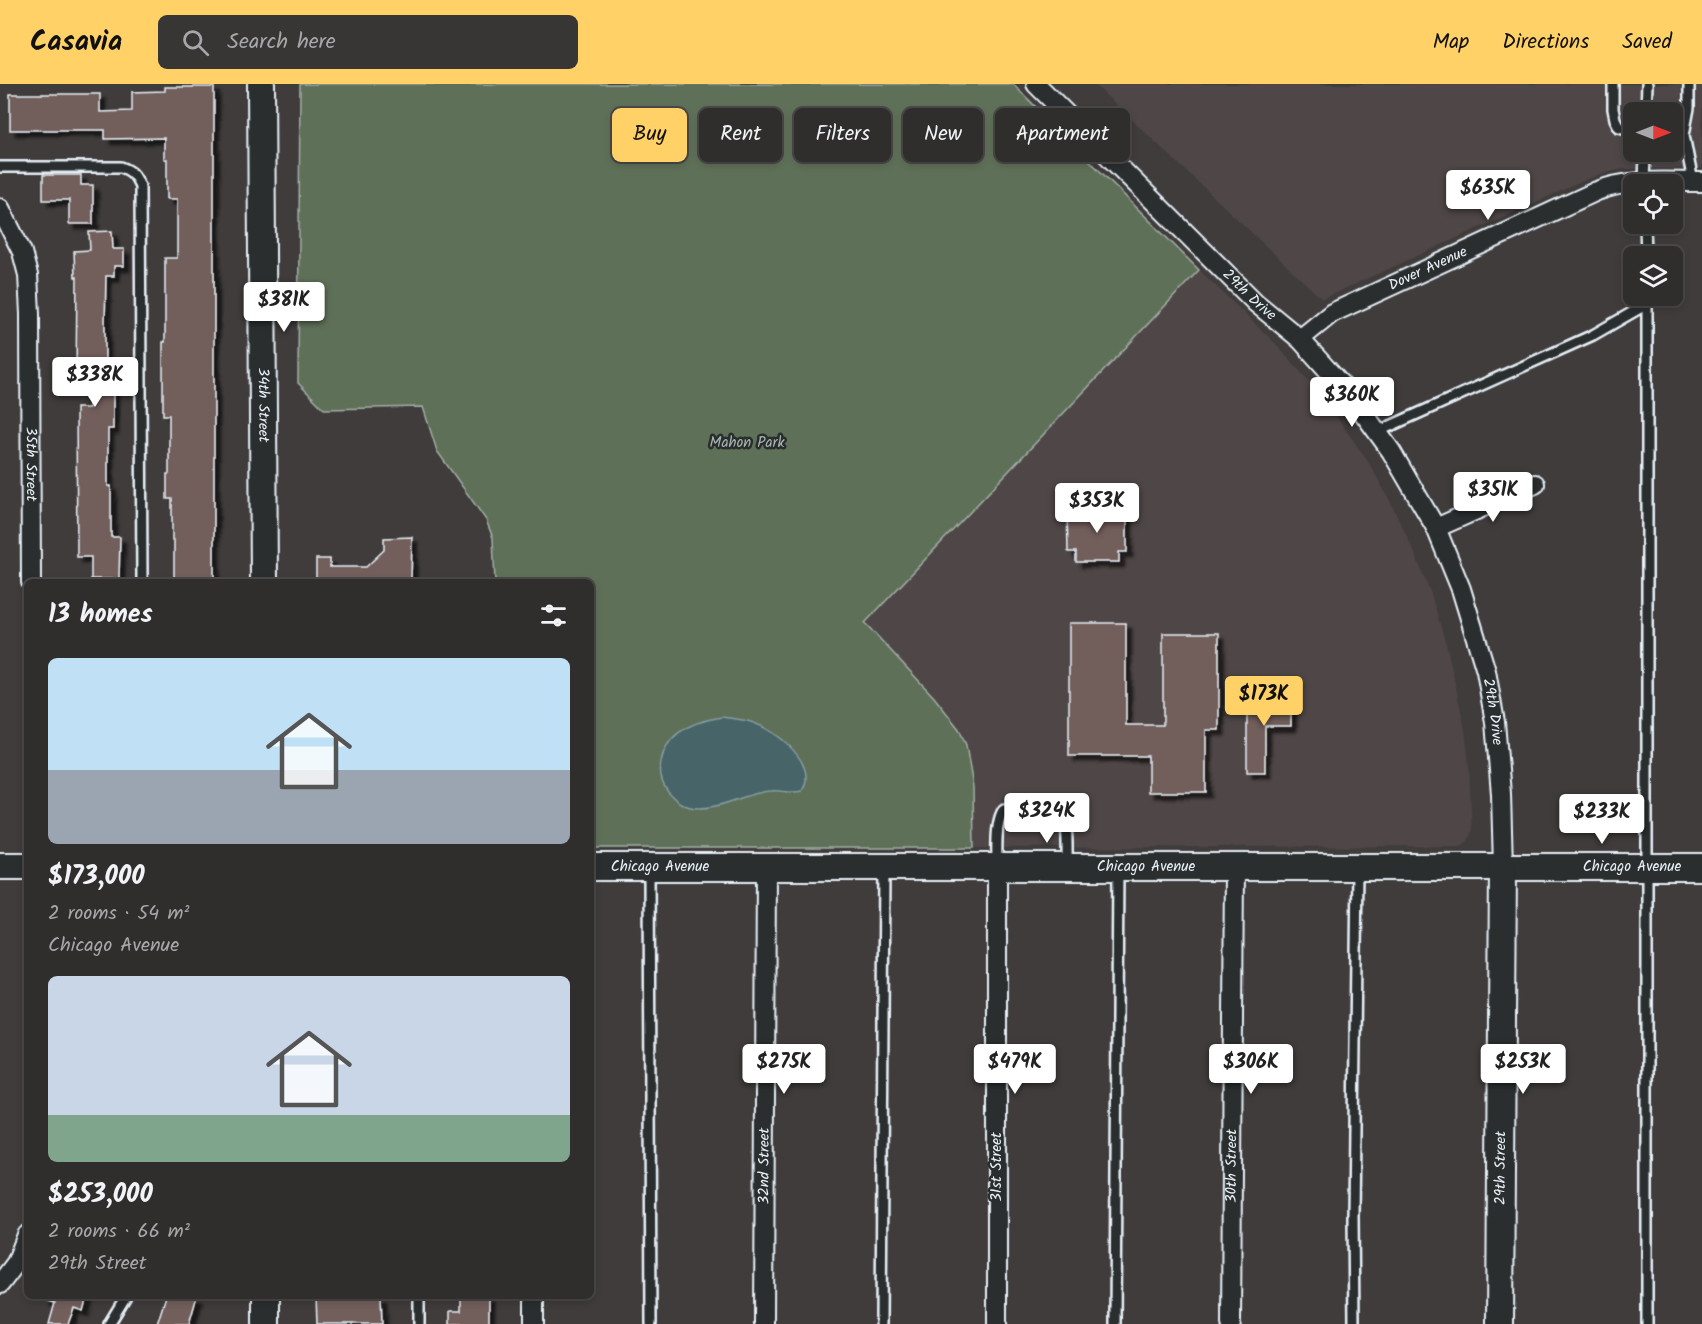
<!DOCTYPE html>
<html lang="en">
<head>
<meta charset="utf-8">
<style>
  :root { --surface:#302d2d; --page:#383535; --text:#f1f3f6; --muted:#a8a8aa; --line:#4b4949; --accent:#ffd166 }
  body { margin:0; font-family:Kalam,sans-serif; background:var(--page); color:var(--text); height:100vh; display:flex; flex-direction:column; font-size:22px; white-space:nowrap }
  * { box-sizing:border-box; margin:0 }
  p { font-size:20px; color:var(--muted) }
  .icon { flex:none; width:33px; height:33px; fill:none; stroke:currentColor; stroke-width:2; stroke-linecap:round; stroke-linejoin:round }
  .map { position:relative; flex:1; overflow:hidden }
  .details { position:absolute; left:24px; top:495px; width:570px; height:720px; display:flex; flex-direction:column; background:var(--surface); border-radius:9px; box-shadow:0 3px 9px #0003,0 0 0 2px var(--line) }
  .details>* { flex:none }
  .top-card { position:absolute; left:612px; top:24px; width:570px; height:54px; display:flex; gap:12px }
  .needle { width:39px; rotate:90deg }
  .tools { position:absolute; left:1623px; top:18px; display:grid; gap:12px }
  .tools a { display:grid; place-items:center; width:60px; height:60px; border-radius:9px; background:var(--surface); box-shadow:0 3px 9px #0003,0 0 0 2px var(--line); font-size:30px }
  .price { position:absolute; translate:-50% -51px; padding:0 14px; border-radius:6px; background:#fff; color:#222; font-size:20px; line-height:39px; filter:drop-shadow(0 2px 3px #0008) }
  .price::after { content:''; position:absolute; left:50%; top:36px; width:18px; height:14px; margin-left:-9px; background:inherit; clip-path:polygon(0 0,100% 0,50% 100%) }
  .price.active { background:var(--accent); color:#111 }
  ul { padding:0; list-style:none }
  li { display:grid; align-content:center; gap:12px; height:318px; padding:0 24px }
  li span { display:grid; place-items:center; height:186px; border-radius:9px; color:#555 }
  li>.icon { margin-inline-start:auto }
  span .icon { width:108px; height:108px; fill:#fffc; stroke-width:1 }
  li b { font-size:26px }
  h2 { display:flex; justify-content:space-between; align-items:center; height:72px; padding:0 24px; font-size:26px }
  .tag { padding:0 21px; border-radius:9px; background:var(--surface); box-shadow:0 3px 9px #0003,0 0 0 2px var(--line); font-size:21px; line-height:54px }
  .tag.active { background:var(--accent); color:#111 }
  header { display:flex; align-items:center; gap:36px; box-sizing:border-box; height:84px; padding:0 30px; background:var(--accent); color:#111 }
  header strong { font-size:28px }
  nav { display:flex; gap:33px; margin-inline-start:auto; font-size:21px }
  .search { width:420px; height:54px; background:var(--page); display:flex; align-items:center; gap:15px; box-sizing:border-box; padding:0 21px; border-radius:9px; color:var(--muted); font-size:22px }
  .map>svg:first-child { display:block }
</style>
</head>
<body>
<header>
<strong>Casavia</strong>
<div class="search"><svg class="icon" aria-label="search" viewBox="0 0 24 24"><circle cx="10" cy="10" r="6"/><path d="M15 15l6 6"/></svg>Search here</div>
<nav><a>Map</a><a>Directions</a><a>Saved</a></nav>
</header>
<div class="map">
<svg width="1702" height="1240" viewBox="0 0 1702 1240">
  <defs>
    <filter id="shadow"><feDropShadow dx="5.5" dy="5.5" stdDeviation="1.5" flood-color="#0009"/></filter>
  </defs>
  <rect width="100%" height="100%" fill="#403c3c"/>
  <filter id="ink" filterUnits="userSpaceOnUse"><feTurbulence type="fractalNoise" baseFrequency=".0167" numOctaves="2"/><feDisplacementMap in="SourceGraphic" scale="12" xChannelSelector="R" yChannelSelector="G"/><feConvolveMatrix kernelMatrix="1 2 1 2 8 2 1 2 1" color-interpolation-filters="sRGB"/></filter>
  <g filter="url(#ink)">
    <path fill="#4f4646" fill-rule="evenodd" d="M1094,0H1702V84L1623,85L1603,89L1585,96L1322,215ZM1634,28H1672V68H1634Z
      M1199,186L1275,259L1322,312L1369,379L1390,417L1413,465L1431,510L1447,563L1465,645L1469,682L1472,747L1468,757L1461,762L974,764L973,703L966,661L959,645L934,613L865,539Z"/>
    <path fill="#5e6f58" stroke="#a3b0a8" stroke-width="1.5" d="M300,0H1013L1199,186L865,539L934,613L959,645L966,661L973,703L974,764H591V498H495L493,454L486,436L437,367L423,323L324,325L298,299Z"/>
    <path fill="#466568" stroke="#879da2" stroke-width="1.5" d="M722,633C733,635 744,635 754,639C777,647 819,680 802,707C791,710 782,706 771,707C745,708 716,729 690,723C681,721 674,715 668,708C661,699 659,690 661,678C666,648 695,637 722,633Z"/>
    <path fill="#725f5c" stroke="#e8f1f8" stroke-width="1.5" filter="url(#shadow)" d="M165,3H214V498H174V456H172V415H167V390H169V331H163V258H165V174H177V115H167V75H164V54L105,55V46H10V10H100V28L132,27V8L165,7Z
      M43,91H81V101H93V140H69V116H43Z
      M112,147L113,165H124V182H114V192H106L105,240V280H117V294H113V345H108V402H111V453H120L119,495H91V473H77L76,324H89V294H76L77,193H75L74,167L90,166L89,148Z
      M1067,425H1127V468H1119V478H1076V468H1068Z
      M412,453L411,498H316V475H330V483H366L384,466V454Z
      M1069,539H1126V641H1163V549H1219V646H1206V708H1148V672H1069Z
      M1247,615H1291V642H1265V688H1247Z
      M45,1212H87L83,1227L74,1224L68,1240H49L55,1219L45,1216Z
      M166,1212H197L189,1240H157Z
      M316,1212H381L382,1240H317Z
      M461,1212H489V1240H450V1227H461Z"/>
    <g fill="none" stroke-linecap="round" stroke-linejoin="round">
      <defs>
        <path id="lane" d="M1613,0V25L1615,35L1619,43L1634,47
          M1689,0V24L1684,51L1693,98
          M1646,28L1647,0
          M0,83H121C132,87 135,91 140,102L142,498
          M1644,100L1645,68
          M1645,140L1646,172
          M1377,348L1593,251L1647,220
          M997,781C997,765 995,737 1004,725C1018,725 1057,719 1064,732C1068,739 1067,770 1067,780
          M649,785L651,1240
          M419,1212V1240
          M109,1240L126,1212
          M881,1240L884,785
          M1115,1240L1118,784
          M1354,1240L1353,1133L1357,785
          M1647,1240V212"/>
        <g id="street">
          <path id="s1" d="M1036,0L1256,219L1300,255L1352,313L1391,367L1436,444L1461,505L1486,587L1495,638L1501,710L1503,783"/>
          <path id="s2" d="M0,124L22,168L28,191L30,230L31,498"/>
          <path id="s3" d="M1300,255L1332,229L1597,107C1630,94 1667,98 1702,98"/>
          <path d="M1436,444L1535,400"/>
          <path d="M997,782V1240"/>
          <path d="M0,1200L16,1179L27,1151"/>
          <path d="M534,1240V1212"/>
          <path id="s4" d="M764,1240L766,782"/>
          <path id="s5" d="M1231,1240L1234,782"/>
        </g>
        <g id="secondary">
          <path id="s6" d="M261,0L264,498"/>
          <path d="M0,782H27"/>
          <path id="s7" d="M591,783H1702"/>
          <path d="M266,1212V1240"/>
          <path id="s8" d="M1500,1240L1503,783"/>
        </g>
      </defs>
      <use href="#lane" stroke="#e8f1f8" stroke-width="14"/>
      <use href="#street" stroke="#e8f1f8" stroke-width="22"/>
      <use href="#secondary" stroke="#e8f1f8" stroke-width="30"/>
      <use href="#lane" stroke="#2a2d2e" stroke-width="9"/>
      <use href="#street" stroke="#2a2d2e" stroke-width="18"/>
      <use href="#secondary" stroke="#2a2d2e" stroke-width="26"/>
    </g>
  </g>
  <g text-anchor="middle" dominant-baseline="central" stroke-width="5" stroke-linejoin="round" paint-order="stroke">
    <g font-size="15" fill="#e8f1f8" stroke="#2a2d2e">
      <text stroke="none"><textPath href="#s3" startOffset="147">Dover Avenue</textPath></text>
      <text stroke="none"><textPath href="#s1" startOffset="300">29th Drive</textPath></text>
      <text stroke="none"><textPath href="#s6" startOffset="321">34th Street</textPath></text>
      <text stroke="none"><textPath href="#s2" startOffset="262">35th Street</textPath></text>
      <text stroke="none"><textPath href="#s1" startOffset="794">29th Drive</textPath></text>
      <text stroke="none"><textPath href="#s7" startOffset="555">Chicago Avenue</textPath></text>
      <text stroke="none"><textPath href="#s7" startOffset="69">Chicago Avenue</textPath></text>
      <text stroke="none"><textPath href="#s7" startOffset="1041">Chicago Avenue</textPath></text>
      <text stroke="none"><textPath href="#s4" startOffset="158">32nd Street</textPath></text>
      <text transform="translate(997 1083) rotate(-90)">31st Street</text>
      <text stroke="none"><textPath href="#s5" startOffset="158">30th Street</textPath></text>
      <text stroke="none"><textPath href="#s8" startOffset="156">29th Street</textPath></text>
    </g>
    <g font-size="15" fill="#aab6b0" stroke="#2a2d2e">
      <text x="747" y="359">Mahon Park</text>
    </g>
  </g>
</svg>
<div class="tools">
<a><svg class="needle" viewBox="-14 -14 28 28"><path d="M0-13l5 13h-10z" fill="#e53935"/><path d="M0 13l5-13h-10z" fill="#a8a8aa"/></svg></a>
<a><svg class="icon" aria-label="locate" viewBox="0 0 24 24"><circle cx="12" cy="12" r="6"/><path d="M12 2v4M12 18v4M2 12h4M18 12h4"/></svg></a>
<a><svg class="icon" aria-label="layers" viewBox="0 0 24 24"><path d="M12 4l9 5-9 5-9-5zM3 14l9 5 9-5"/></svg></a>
</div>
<b class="price" style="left:1488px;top:137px">$635K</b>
<b class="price" style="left:284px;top:249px">$381K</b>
<b class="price" style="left:95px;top:324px">$338K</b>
<b class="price" style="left:1352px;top:344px">$360K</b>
<b class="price" style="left:1493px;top:439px">$351K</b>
<b class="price" style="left:1097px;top:450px">$353K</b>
<b class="price active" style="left:1264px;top:643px">$173K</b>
<b class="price" style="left:1047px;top:760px">$324K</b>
<b class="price" style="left:1602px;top:761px">$233K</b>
<b class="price" style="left:784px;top:1011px">$275K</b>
<b class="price" style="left:1015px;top:1011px">$479K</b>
<b class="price" style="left:1251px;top:1011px">$306K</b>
<b class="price" style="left:1523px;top:1011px">$253K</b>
<div class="top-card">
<a class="tag active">Buy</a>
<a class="tag">Rent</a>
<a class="tag">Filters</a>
<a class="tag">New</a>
<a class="tag">Apartment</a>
</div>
<section class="details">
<h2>13 homes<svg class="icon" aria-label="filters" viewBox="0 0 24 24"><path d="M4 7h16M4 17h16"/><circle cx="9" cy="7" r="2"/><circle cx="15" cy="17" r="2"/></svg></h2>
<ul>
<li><span style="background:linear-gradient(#bfe0f5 60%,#9aa5b1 0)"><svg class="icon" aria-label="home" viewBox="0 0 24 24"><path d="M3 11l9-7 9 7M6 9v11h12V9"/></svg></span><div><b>$173,000</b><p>2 rooms · 54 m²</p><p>Chicago Avenue</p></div></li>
<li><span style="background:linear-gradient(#c9d6e8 75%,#7fa58c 0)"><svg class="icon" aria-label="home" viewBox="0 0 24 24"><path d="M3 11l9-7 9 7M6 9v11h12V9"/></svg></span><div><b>$253,000</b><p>2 rooms · 66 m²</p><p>29th Street</p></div></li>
</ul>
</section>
</div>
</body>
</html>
